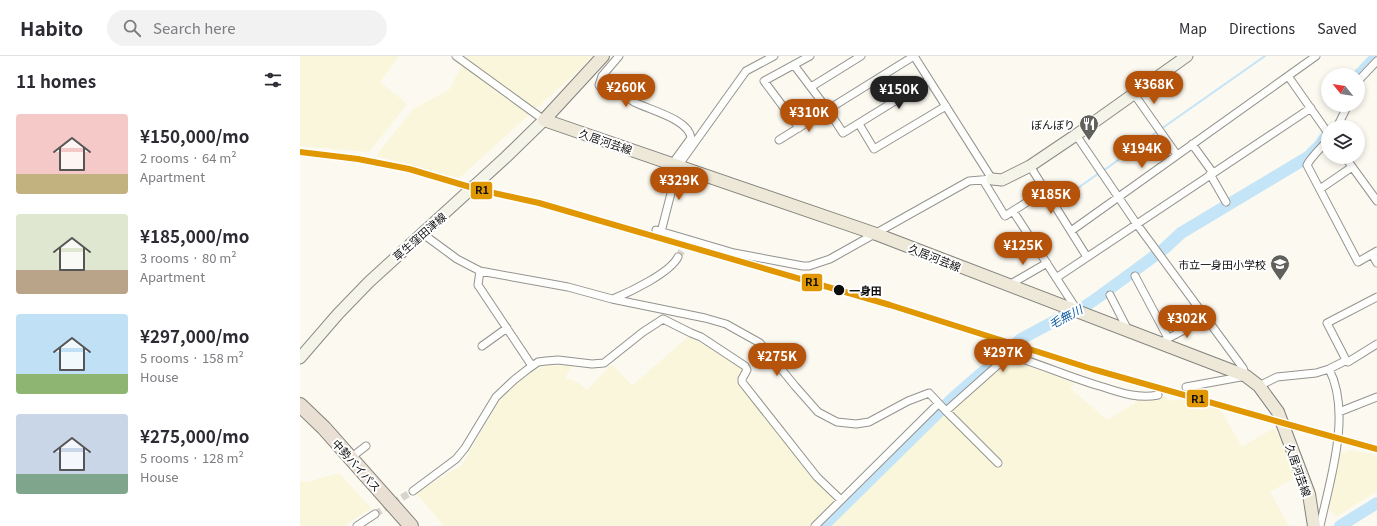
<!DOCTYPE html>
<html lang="en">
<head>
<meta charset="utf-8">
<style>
  :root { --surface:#fff; --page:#f2f2f3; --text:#2b2b33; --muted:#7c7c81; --line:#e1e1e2; --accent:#b45309 }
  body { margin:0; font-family:Georgia,"Noto Sans JP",serif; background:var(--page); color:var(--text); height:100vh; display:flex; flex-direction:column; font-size:15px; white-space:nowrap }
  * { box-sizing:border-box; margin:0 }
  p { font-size:13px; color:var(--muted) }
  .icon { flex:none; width:22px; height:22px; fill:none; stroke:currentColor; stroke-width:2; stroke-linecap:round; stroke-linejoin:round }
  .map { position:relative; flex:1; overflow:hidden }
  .panel { display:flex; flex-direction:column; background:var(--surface); width:300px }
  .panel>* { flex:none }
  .needle { width:26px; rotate:300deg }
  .controls { position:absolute; left:1021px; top:12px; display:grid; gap:8px }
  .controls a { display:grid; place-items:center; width:44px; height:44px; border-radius:50%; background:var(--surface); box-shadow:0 2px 6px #0003; font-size:20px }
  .price { position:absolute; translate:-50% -34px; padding:0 9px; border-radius:14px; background:var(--accent); color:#fff; font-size:13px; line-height:26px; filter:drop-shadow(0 1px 2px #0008) }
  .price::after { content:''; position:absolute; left:50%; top:24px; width:12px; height:9px; margin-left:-6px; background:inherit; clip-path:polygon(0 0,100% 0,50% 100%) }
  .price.active { background:#222; color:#fff }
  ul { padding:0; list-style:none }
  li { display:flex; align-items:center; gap:12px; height:100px; padding:0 16px }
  li span { display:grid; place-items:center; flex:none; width:112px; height:80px; border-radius:4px; color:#555 }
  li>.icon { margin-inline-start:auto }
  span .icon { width:48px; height:48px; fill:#fffc; stroke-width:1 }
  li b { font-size:17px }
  h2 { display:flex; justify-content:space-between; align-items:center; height:48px; padding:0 16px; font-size:17px }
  header { display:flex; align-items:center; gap:24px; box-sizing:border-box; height:56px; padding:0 20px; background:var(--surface); border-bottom:1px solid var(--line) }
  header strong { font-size:19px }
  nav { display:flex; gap:22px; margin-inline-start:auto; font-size:14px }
  .search { width:280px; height:36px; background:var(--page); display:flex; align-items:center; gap:10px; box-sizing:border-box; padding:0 14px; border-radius:22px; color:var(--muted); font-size:15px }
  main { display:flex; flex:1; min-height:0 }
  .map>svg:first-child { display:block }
</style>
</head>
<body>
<header>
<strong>Habito</strong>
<div class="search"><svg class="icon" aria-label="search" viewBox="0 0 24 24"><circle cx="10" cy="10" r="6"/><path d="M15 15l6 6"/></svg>Search here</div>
<nav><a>Map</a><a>Directions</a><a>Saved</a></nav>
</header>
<main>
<section class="panel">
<h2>11 homes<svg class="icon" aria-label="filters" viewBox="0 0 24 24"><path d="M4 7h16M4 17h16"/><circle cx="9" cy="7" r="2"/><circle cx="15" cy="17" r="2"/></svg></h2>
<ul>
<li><span style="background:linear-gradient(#f6c9c9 75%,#c2b280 0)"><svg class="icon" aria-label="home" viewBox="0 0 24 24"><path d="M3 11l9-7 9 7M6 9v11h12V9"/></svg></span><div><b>¥150,000/mo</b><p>2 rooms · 64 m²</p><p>Apartment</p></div></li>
<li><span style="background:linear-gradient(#dfe7d0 70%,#b9a48a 0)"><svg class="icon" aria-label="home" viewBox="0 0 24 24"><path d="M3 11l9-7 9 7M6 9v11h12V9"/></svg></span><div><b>¥185,000/mo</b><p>3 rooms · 80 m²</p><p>Apartment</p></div></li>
<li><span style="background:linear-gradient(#bfe0f5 75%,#8fb573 0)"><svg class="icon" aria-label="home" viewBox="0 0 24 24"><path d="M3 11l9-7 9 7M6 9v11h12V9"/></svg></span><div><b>¥297,000/mo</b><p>5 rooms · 158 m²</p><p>House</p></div></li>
<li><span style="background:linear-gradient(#c9d6e8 75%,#7fa58c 0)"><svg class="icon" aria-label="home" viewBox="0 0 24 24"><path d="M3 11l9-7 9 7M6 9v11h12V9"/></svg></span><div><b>¥275,000/mo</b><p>5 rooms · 128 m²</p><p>House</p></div></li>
</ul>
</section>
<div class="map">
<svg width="1077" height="470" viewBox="0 0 1077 470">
  <rect width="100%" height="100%" fill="#fbf9f0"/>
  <path fill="#f9f6db" d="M0,0H99L80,26L107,48L69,96L0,90Z
    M166,0H292L282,11L159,122L76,100L112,54L150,33Z
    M389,280L443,313L436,325L535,446L511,470H144L116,437L162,409L199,344L230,316L248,309L272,310L265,322L277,326L287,334L312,308L332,330Z
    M708,303L775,327L770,332L807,364L839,345L865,340L868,344L876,345L880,343L920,353L942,391L972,373H975L992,404L997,420L970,436L989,470H526L642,354Z
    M1052,394L1073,398L1077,404V435L1036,461L1028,451L1039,398Z
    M39,417L71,452L44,470H0V425L7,426Z"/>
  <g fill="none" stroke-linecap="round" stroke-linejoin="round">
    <path stroke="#c4e4f7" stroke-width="2" d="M861,73L965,0
      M803,115L858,75
      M757,147L799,117"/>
    <path stroke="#c4e4f7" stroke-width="12" d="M1058,20L1077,0
      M523,470L654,341L721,283L766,259L772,258L793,245L845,207L865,192L881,177L1008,101L1020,89L1028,78
      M1040,470L1077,447"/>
    <path stroke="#d7d6ce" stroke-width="7" stroke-dasharray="7 3.5" stroke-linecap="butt" d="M378,201L389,184
      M75,458L113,435"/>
    <defs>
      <path id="street" d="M156,0L244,64
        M319,0L302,20L299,29C305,39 317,37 327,41C329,42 332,45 334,46C349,54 389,63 391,82L372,108
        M1016,0L988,20L1028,77
        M494,9L528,54L543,77L629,24
        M1058,25L1077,5
        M511,31L561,0
        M834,38L877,99
        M559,68L574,93L646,50
        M1037,71L1048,49
        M499,72L464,25L510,0
        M776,79L836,167L943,312L946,320L886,331
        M479,84L614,0
        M1028,84C1022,91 1011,101 1007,109L1058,206L1077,195
        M892,88L913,117
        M1045,101L1077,145
        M730,110L787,201
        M910,118L926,146
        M683,124L705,160L746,134
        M1020,133L1052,111
        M713,155L775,251L772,253
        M356,174L434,197L503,210H509L530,203L669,125L692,123L614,0
        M771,175L988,20
        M361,176L378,110L446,15L474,0
        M123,178L157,203L180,215L268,231L312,243L405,262L426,268L460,287L495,330L518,356L537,366L556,368L569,366L608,345L629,337L646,355L709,299C741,308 771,322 803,331C821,337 839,343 858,339
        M1072,198L1077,207
        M180,215L178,229L232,310
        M835,220L868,282
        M756,222L1011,52
        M709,229L747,207
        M810,239L828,274
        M313,243C330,236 370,217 378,201
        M865,284L907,262
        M182,290L207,272
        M1045,305V302L1027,267L1077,241
        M959,330L977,321L1016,317L1029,313L1045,305L1048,306L1077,288
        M646,355L698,407
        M1039,356L1077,341
        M53,400L66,390
        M113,435L156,403L165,392L196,341L214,324L228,313L238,306L246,305L258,304L292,308L304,307L343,276L363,263L391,277L401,281L445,310L447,314L442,323V326L517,421L541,444
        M57,470L75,458
        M515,470L638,348
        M1020,470C1030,424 1052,357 1029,313"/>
      <path id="secondary" d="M692,123L702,124L730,110L776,79L887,0
        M0,302L38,258L69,226L206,101L244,64"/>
      <path id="primary" d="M303,0L244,64L576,178L946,320L959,330L978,356L1009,438L1014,470"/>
      <path id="highway" d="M0,349L24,372L111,470"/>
    </defs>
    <use href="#street" stroke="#94938f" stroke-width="9"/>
    <use href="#secondary" stroke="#8b8a86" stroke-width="13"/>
    <use href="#primary" stroke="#81817c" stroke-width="14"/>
    <use href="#highway" stroke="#81817c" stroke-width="16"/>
    <use href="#street" stroke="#fefefd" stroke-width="7"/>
    <use href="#secondary" stroke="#f5f4e8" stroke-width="11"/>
    <use href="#primary" stroke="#ede8d7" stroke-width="12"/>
    <use href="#highway" stroke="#eadfd3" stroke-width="14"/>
    <defs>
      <path id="rail-1" d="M0,96L58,103L109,113L180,134L239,147L590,249L792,313L983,367L1077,393"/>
    </defs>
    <use href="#rail-1" stroke="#fff" stroke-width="9"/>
    <use href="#rail-1" stroke="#e09701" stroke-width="6"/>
  </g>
  <defs>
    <symbol id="restaurant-pin" viewBox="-11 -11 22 30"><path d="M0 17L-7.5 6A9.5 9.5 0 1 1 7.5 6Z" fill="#60605c" stroke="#fff"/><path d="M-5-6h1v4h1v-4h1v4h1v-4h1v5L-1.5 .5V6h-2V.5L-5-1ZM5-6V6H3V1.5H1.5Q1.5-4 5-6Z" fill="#fff"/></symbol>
    <symbol id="school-pin" viewBox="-11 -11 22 30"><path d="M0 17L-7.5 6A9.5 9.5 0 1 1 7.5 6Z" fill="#60605c" stroke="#fff"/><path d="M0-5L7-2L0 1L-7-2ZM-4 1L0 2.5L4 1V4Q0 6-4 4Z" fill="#fff"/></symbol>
  </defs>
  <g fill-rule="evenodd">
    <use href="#restaurant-pin" x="778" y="57" width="22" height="30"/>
    <use href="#school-pin" x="969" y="197" width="22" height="30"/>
  </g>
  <circle fill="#0d0d0d" stroke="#fff" stroke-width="1.5" cx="539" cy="234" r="6"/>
  <g text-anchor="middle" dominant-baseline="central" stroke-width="4" stroke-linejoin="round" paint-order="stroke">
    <g font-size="11" fill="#0d0d0d" stroke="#fff" text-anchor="end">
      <text x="775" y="68">ぼんぼり</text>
      <text x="966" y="208">市立一身田小学校</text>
    </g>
    <g font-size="11" fill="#0d0d0d" stroke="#fff">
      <text transform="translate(306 85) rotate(19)">久居河芸線</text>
      <text transform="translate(119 180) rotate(-41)">草生窪田津線</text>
      <text transform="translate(635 201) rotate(22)">久居河芸線</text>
      <text transform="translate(57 409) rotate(48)">中勢バイパス</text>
      <text transform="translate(999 414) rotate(71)">久居河芸線</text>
    </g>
    <g font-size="11" font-weight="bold" fill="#0d0d0d" stroke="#fff" text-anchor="start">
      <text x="549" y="234">一身田</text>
    </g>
    <g font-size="12" font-style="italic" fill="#0f5ea5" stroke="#fff">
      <text transform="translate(765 260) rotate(-28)">毛無川</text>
    </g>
  </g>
  <g stroke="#fff" stroke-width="1.5">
    <rect x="170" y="125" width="23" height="19" rx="4" fill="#e09701"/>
    <rect x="501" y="217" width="22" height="19" rx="4" fill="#e09701"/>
    <rect x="886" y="333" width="23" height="19" rx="4" fill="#e09701"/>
  </g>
  <g font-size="11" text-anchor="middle" font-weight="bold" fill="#111">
    <text x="182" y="138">R1</text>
    <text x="512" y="230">R1</text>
    <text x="898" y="347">R1</text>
  </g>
</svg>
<div class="controls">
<a><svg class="needle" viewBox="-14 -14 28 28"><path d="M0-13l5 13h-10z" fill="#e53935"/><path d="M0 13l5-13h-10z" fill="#7c7c81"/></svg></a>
<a><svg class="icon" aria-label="layers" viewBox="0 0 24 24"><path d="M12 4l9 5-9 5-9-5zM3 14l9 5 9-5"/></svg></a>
</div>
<b class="price" style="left:854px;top:49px">¥368K</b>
<b class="price" style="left:326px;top:52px">¥260K</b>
<b class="price active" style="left:599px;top:54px">¥150K</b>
<b class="price" style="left:509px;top:77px">¥310K</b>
<b class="price" style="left:842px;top:113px">¥194K</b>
<b class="price" style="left:379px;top:145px">¥329K</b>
<b class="price" style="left:751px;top:159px">¥185K</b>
<b class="price" style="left:723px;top:210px">¥125K</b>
<b class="price" style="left:887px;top:283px">¥302K</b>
<b class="price" style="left:703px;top:317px">¥297K</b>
<b class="price" style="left:477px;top:321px">¥275K</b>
</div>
</main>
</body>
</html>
